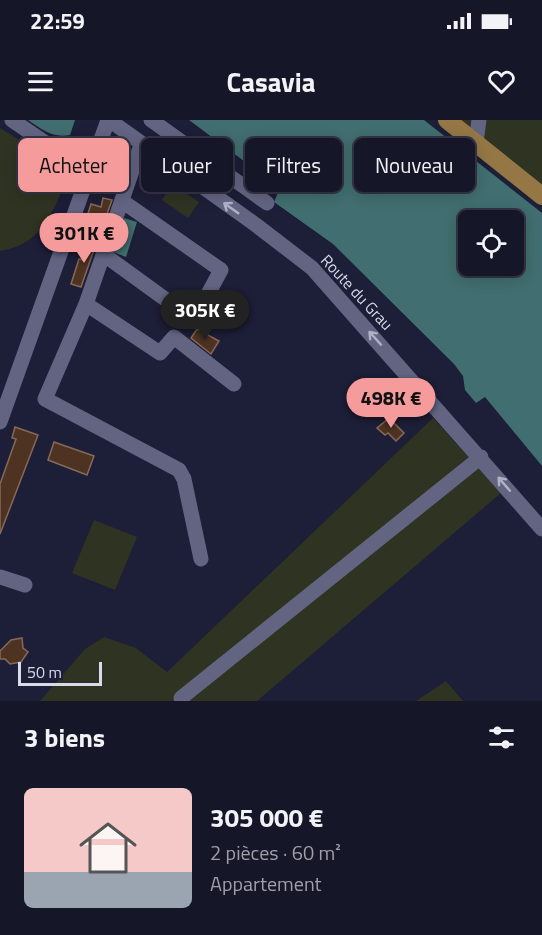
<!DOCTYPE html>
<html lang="fr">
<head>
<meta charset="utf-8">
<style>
  :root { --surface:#161629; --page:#1f1f31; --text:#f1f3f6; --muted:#9e9fa8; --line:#353546; --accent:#f59b9c }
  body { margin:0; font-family:"Titillium Web",sans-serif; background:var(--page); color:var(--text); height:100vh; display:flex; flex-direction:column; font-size:22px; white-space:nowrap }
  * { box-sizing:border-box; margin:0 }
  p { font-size:20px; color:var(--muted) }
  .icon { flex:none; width:33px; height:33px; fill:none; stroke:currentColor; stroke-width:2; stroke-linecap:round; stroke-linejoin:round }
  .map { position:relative; height:581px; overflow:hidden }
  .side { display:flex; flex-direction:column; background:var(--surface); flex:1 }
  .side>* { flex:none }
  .guide { position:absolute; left:18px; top:18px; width:507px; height:54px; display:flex; gap:12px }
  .controls { position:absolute; left:458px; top:90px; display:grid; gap:12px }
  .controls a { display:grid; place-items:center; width:66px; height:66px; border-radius:9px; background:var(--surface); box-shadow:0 3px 15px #0003,0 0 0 2px var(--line); font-size:30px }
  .scale { position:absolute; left:18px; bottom:15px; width:84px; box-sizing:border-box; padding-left:6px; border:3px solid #d9dbec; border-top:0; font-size:16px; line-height:21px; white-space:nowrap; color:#d9dbec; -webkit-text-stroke:4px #1d1e37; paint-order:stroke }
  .price { position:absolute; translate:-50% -51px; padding:0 14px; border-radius:21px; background:var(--accent); color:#111; font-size:20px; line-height:39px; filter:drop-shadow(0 2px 3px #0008) }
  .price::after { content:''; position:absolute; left:50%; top:36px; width:18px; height:14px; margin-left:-9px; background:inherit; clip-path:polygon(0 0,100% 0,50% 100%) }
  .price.on { background:#222; color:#fff }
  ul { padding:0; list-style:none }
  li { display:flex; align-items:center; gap:18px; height:150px; padding:0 24px }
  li+li { border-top:2px solid var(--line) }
  li span { display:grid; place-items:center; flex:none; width:168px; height:120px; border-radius:9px; color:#555 }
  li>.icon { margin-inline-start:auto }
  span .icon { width:72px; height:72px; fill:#fffc; stroke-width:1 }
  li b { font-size:26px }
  h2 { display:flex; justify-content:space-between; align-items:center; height:72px; padding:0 24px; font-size:26px }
  .pill { padding:0 21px; border-radius:9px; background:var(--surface); box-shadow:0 3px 15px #0003,0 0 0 2px var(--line); font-size:21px; line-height:54px }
  .pill.on { background:var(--accent); color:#111 }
  .status { display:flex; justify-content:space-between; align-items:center; height:42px; padding:0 30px; background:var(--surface); direction:ltr }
  .status svg { height:16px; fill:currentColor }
  header { display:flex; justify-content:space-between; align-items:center; height:78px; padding:0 24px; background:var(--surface); font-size:27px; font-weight:700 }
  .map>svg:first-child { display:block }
</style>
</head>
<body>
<div class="status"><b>22:59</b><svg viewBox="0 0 49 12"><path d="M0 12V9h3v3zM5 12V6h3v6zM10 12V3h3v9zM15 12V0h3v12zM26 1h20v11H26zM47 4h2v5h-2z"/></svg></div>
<header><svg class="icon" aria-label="menu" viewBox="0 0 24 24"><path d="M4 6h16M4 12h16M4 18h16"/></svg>Casavia<svg class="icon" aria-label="heart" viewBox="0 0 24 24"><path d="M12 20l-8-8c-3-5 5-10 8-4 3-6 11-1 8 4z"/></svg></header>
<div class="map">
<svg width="542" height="581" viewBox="0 0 542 581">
  <rect width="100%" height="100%" fill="#1d1e37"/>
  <path fill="#2f3322" d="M458,0H542V65Z
    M0,8L70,51C55,87 44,125 0,131Z
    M172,64L199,82L188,98L162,80Z
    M433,298L501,373L257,581H40L85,529L104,517L136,528L167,552Z
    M94,400L137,417L115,470L72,453Z
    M446,561L463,581H416Z"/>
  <path fill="#416e70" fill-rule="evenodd" d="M28,0H75L70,15C52,18 43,10 28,0Z
    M189,0H424L542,93V346L485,277L476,283L465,270L463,256L454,244L333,124L274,82L280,68ZM468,100H513V146H468Z
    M124,98L137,102L126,137L113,132Z"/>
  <path fill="#4f3322" stroke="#876957" stroke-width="1.5" d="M103,78L112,80L103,105L86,100L91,84L101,87Z
    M88,118L97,121L81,167L71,164L79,139L83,140L88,125Z
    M197,209L219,221L211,234L191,218Z
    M389,298L404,313L396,321L388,313L385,315L377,308Z
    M15,307L38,315L0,414V364L16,319L12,318Z
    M54,322L94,336L87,355L48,340Z
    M22,518L23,528L28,532L21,542L10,544L5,539H0V531L11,520Z"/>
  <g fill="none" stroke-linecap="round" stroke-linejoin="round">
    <path stroke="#626482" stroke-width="15" d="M12,0L88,52
      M109,0L256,105L312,148L542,409
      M151,0L267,83
      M476,22L479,0
      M141,25L86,184L45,279L179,350L184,359L201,439
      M103,134L194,200L221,150L122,81
      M86,184L160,233L174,217L234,264
      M0,302L108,0
      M0,457L25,465
      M181,578L481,337"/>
    <path stroke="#947745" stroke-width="18" d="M447,0L542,76"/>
  </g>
  <defs><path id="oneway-shaft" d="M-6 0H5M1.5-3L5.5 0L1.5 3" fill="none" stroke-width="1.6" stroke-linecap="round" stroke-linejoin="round" transform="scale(1.5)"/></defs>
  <g stroke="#afb1c7">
    <use href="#oneway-shaft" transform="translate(231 88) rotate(-145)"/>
    <use href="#oneway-shaft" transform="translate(375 218) rotate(-132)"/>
    <use href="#oneway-shaft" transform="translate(504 364) rotate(-131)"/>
  </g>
  <g text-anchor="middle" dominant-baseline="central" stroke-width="5" stroke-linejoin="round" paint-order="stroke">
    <g font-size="16" fill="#d9dbec" stroke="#1d1e37">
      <text transform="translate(357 172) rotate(47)">Route du Grau</text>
    </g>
  </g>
</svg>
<div class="controls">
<a><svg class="icon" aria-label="locate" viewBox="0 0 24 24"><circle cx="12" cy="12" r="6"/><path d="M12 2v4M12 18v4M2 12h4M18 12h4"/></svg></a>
</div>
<div class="scale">50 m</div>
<b class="price" style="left:84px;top:144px">301K €</b>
<b class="price on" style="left:205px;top:221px">305K €</b>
<b class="price" style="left:391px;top:309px">498K €</b>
<div class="guide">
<a class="pill on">Acheter</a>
<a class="pill">Louer</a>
<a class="pill">Filtres</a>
<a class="pill">Nouveau</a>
</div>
</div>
<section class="side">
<h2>3 biens<svg class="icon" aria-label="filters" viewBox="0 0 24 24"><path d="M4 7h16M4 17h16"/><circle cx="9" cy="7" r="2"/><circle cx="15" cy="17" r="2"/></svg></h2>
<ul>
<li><span style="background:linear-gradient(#f6c9c9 70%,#9aa5b1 0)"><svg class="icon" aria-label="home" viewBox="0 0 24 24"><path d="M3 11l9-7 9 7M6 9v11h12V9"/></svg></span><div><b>305 000 €</b><p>2 pièces · 60 m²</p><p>Appartement</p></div></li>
</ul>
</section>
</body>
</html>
